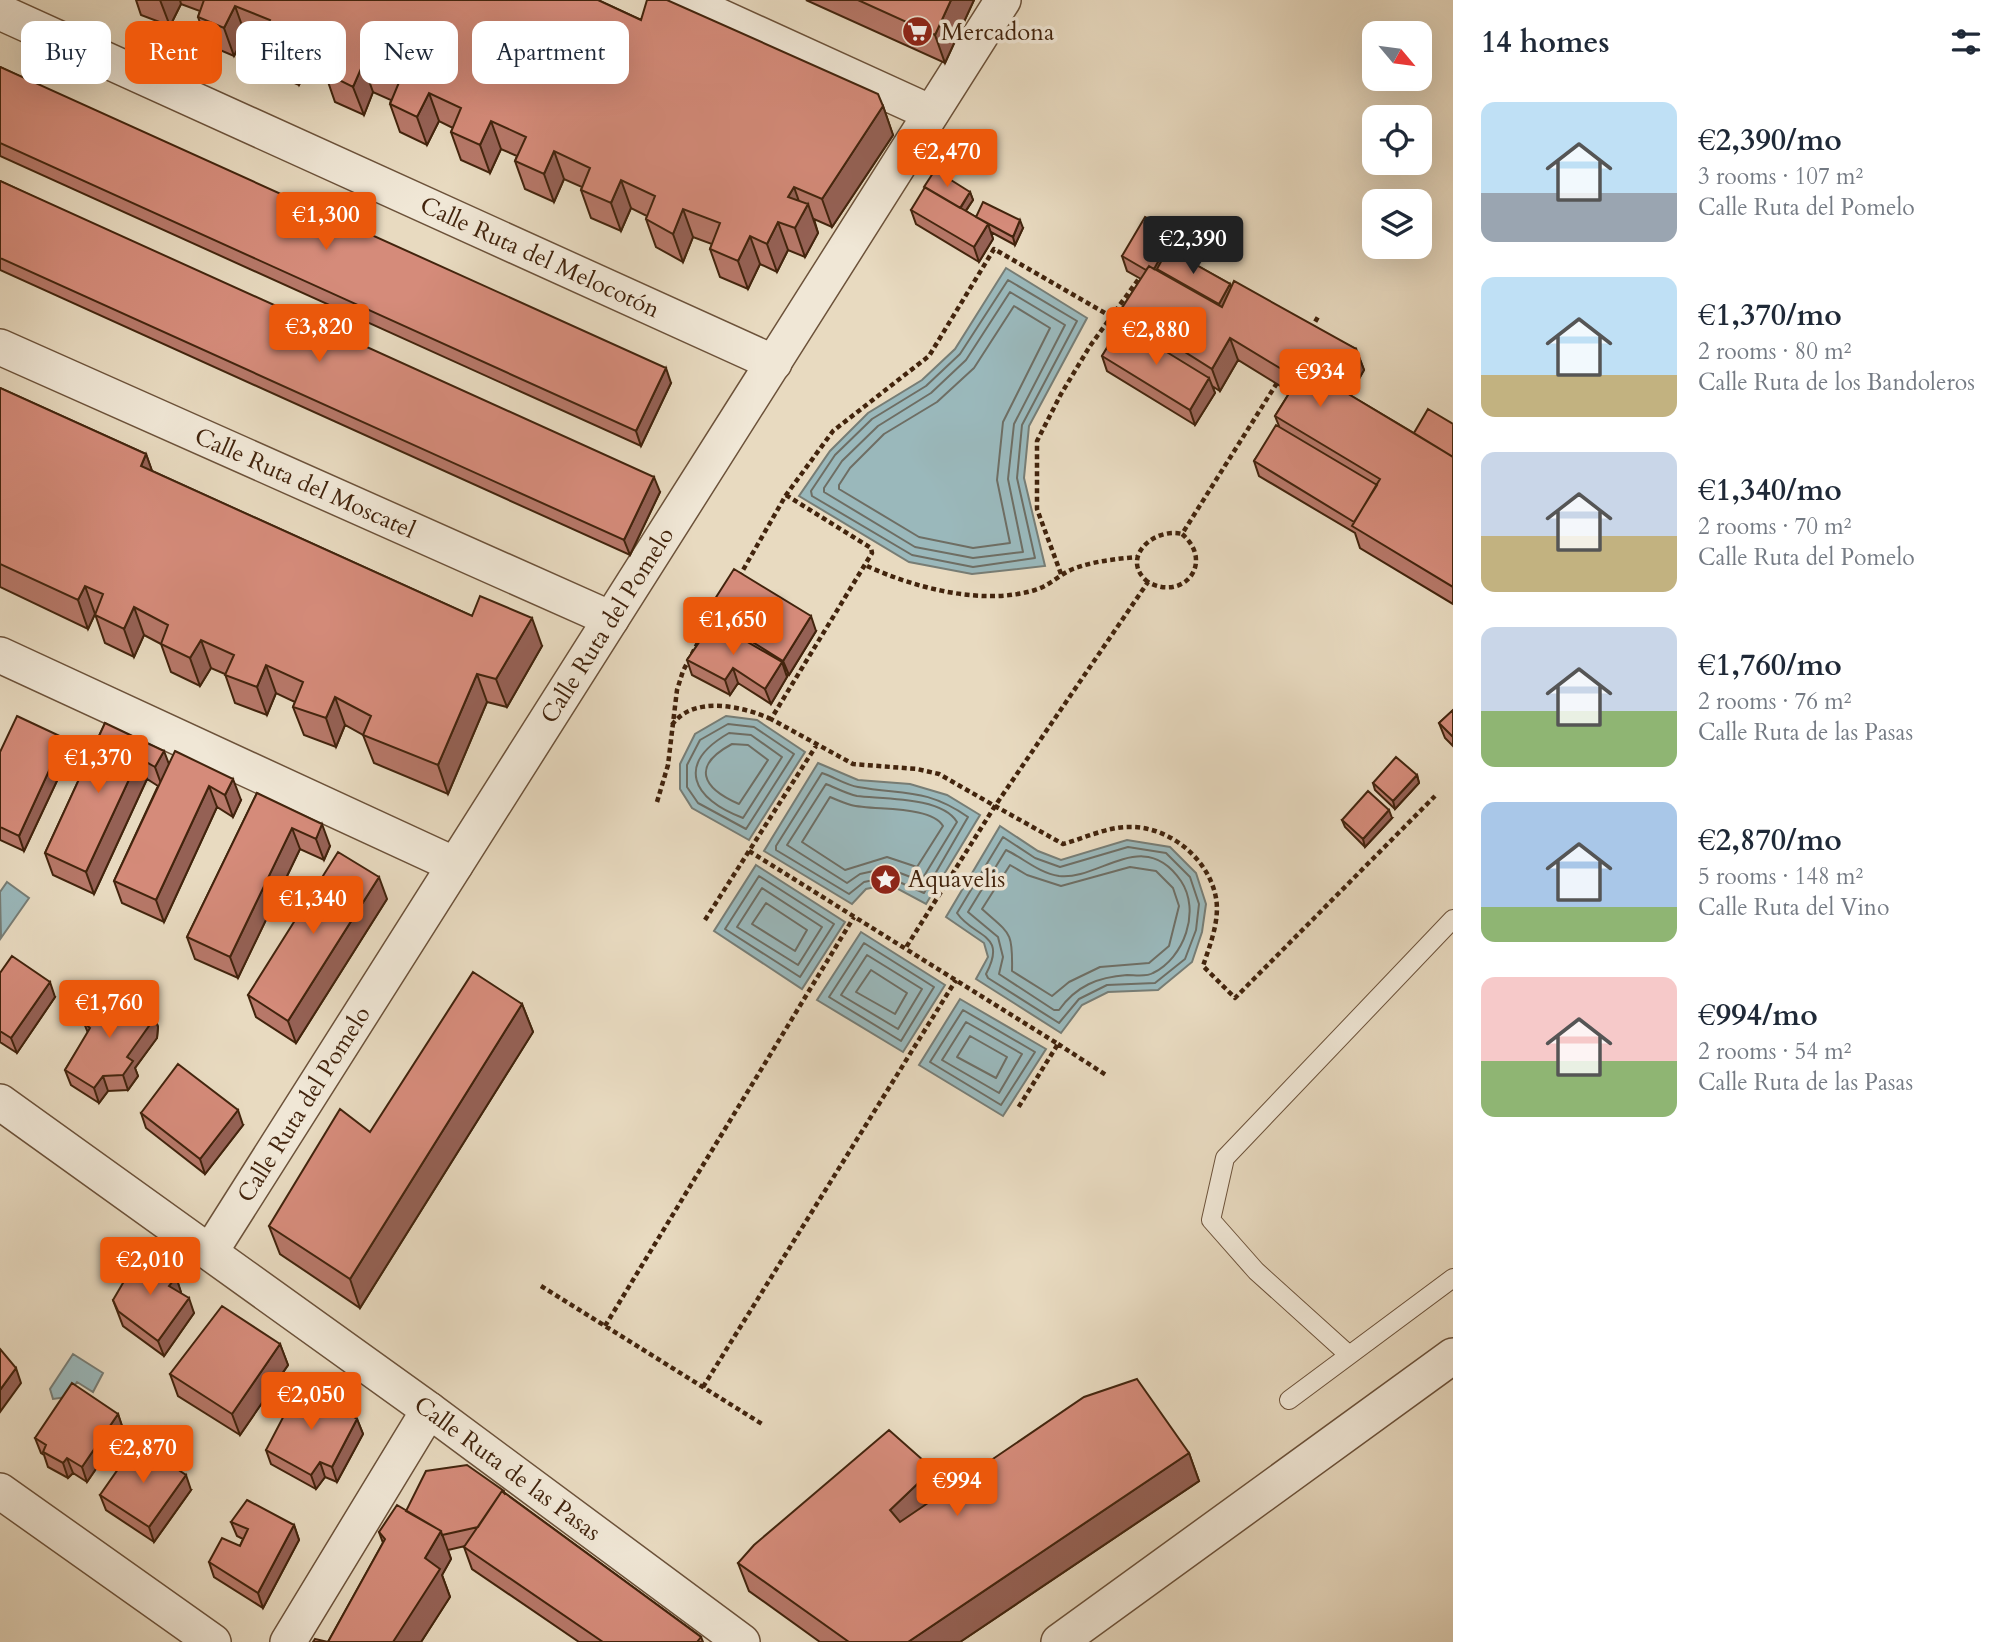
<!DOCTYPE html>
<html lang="en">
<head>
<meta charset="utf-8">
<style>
  :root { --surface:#fff; --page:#f6f6f7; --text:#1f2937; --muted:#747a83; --accent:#ea580c }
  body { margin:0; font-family:Cardo,serif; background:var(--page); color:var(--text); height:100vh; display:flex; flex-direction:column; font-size:26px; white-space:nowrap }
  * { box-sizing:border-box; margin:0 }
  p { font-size:23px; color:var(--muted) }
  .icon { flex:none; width:38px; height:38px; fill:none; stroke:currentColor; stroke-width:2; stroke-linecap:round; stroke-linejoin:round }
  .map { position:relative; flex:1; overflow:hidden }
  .drawer { display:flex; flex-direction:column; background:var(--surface); width:560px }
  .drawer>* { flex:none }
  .banner { position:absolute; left:21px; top:21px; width:665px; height:63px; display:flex; gap:14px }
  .needle { width:46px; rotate:119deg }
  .controls { position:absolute; left:1362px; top:21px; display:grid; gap:14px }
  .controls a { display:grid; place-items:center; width:70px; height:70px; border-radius:14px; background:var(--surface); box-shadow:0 7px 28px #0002; font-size:35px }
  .price { position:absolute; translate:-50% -60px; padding:0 16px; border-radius:7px; background:var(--accent); color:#fff; font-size:23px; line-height:46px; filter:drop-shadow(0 2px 4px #0008) }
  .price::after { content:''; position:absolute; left:50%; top:42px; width:21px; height:16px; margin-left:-10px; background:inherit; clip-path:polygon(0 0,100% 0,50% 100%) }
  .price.on { background:#222; color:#fff }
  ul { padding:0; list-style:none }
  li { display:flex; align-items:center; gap:21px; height:175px; padding:0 28px }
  li span { display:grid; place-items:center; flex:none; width:196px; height:140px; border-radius:14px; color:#555 }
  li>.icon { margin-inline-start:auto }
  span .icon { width:84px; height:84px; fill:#fffc; stroke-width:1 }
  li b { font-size:30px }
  h2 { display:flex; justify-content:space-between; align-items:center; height:84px; padding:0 28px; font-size:30px }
  .pill { padding:0 24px; border-radius:14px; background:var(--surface); box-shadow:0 7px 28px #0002; font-size:24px; line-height:63px }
  .pill.on { background:var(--accent); color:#fff }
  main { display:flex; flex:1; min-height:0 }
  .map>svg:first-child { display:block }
</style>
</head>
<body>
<main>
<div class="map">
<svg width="1453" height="1642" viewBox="0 0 1453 1642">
  <rect width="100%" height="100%" fill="#e8dac0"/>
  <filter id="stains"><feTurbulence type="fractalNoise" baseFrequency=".00286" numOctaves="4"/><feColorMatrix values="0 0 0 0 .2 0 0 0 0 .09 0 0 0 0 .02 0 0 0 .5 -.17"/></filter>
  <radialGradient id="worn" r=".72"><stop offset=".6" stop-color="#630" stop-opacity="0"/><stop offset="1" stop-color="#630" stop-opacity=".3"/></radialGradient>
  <path fill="#9ab8bb" stroke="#777d75" stroke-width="2" d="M1006,268L1087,318L1029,426L1024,478L1045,566L972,574L909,562L799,496L830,451L868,413L922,380L955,349Z
    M726,716L757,720L805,752L749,840L692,808L680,789V764L695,734Z
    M818,763L858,780L910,784L947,795L980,815L926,904L889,884L866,889L852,904L764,851Z
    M1000,826L1038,851L1061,860L1127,840L1170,847L1196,873L1206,904L1202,932L1192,962L1158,990L1108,992L1082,1005L1061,1033L976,979L988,957L984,943L946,917Z
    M756,865L845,922L802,989L714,931Z
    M7,882L29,898L1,938L0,892Z
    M861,932L945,985L903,1052L817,1000Z
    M960,999L1046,1049L1003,1116L919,1065Z
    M73,1354L103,1373L93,1392L77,1382L67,1397L53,1399L50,1389Z"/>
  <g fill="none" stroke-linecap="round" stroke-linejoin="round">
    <path stroke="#6e6e64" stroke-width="2" d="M1008,280L1077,321L1022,425L1017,478L1035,558L973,567L912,555L812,496L811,491L835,455L872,419L926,386L960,354Z
      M1010,292L1065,325L1014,424L1008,479L1023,552L973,558L915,547L824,492V488L842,461L878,426L931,393L966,360Z
      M1014,306L1050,328L1003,422L997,480L1010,543L973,548L919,537L839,489V485L850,468L884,434L937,402L974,368Z
      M728,724L754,727L794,754L746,829L698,803L687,787V765L700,740Z
      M729,733L751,735L782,757L743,818C692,799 675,764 729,733Z
      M732,744L748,745L768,760L739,804C702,788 691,766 732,744Z
      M822,773C834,777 846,785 858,787C904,795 926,788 968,817L924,893L888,877L864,882L849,894L776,850V846Z
      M826,784C836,788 847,794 857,796C884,799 942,797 957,822L921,881L887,868L860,874L847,883L787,845Z
      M830,797C837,800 844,803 851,805C873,811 931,805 943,826L917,867L887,857L845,870L802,842Z
      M1003,837L1035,858L1060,867L1128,847L1166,853L1190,877L1199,904L1196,930L1185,959L1155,983L1107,985L1079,999L1059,1023L988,978L986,974C1008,933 974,938 957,913Z
      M1006,850C1023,858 1039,873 1059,876C1099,881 1144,826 1181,881C1201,911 1184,958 1153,973C1147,977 1135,975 1127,975C1098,977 1076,986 1059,1010H1054L999,974L1003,957L998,937L968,912Z
      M1010,865L1027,875L1061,886L1130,867L1156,871L1173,888L1179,906L1169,946L1149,963L1100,967L1069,982L1052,996L1012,971C1013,931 1010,934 982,909Z
      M759,876L834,924L800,977L725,929Z
      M762,888L822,927L798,965L737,927Z
      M766,903L807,930L795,951L752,924Z
      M864,943L934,987L901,1041L829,997Z
      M867,955L922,989L898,1029L841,995Z
      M871,970L907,993L895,1014L856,992Z
      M963,1010L1035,1052L1001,1105L930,1062Z
      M966,1022L1022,1054L999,1093L942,1060Z
      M970,1036L1007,1057L996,1078L957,1057Z"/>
    <defs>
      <path id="lane" d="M1349,1355L1256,1271L1211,1220L1225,1158L1453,919
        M1289,1400L1453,1278"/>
      <g id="street">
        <path d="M683,0L931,113"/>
        <path id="s1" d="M0,12L774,363"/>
        <path id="s2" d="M0,347L611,619"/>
        <path d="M0,655L455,865"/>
        <path id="s3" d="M0,1102L429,1410L742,1642"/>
        <path id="s4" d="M210,1252L1003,0"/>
        <path d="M0,1491L213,1642"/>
        <path d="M288,1642L429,1410"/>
        <path d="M1059,1642L1453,1356"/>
      </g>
    </defs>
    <use href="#lane" stroke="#6c523a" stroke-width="20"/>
    <use href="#street" stroke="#6c523a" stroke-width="38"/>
    <path stroke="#42240d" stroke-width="4.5" stroke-dasharray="5 3.5" stroke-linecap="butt" d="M1311,329L1319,315
      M1277,383L1182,534C1215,562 1184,602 1148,582L995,806L1063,844C1085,838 1109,826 1131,827C1170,827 1209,859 1216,898C1220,920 1210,945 1203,966L1235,998L1435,796
      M786,495L871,548L872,553L771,719L853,764L917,769L939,774L995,806L905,949
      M867,566C915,588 983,606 1035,590C1049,586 1060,574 1073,569C1094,561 1115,559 1137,557
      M1061,574L1037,509V441L1061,394L1090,346L1143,273
      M739,577L786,495L833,431L929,356L994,249L1110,316
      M1148,582C1119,559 1153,527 1182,534
      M672,725C693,695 742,706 771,719
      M657,802L668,765L677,690L683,671L712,616
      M749,851L1058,1044L1018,1108
      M705,920L816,746
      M1058,1044L1106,1075
      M541,1286L762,1424
      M605,1326L854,917
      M703,1387L956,980"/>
    <use href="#lane" stroke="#f0e7d6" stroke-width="18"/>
    <use href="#street" stroke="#f0e7d6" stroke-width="35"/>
  </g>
  <path fill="#b77869" stroke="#42240d" stroke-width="2" d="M136,0H598L641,20L883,106L893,135L832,227L814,219L818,233L805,257L788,250L777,272L760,264L748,289L720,277L710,249L712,244L693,237L683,262L656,247L646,219L647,216L631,208L621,231L591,218L581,190L582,187L564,179L554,202L525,189L515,161L517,156L501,149L490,173L461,160L451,132L453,128L439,121L427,145L400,132L390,104L391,100L373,92L364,115L335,102L325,73L327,69L310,61L299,85L270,73L259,45L261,40L245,34L234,56L208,45L198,17L200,11L181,4L170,26L141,15Z
    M806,0H974L945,63Z
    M0,67L671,383L641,446L0,156Z
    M0,181L660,492L630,555L0,270Z
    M970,192L973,200L966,211L976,217L1023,228L1015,245L991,232L993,239L979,262L916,224L911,210Z
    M1174,233L1179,248L1176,254L1230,284L1231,287L1356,349L1364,370L1350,395L1414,433L1453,424V604L1360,548L1355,533L1259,476L1254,461L1279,426L1275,416L1290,392L1238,360L1220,391L1212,386L1215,393L1195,425L1107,371L1102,356L1126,327L1120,311L1141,279L1127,271L1122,256Z
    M0,388L146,454L152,471L472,616L542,646L507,707L487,702L448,794L374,763L363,735L345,725L336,747L304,735L293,707L295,702L276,693L267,715L235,703L225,674L211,668L200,686L171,672L161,644L144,635L134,657L105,643L95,614L88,629L0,587Z
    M706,613L816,631L789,675L786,674L787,677L771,704L738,683L730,695L692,675L687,660L711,626Z
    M1453,710V746L1445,738L1439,723Z
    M105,723L169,764L241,800L233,817L217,807L164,922L122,903L114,881L158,786L147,779L94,894L53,875L45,853Z
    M64,738L70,753L24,851L0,840V752Z
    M1417,775L1419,783L1395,809L1375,790L1373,783Z
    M257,793L330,846L324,860L300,849L238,978L195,959L187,937Z
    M1392,818L1365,847L1345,827L1342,820Z
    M387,899L296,1043L256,1017L248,995Z
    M0,973L55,997L17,1053L0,1042Z
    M522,1004L533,1032L360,1308L280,1254L269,1226L370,1132Z
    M153,1013L158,1027L157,1038L135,1068L138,1076L128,1090L108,1091L99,1103L71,1085L65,1070L88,1033L84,1023Z
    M141,1113L243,1125L205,1174L146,1128Z
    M176,1277L181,1293L194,1313L164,1356L123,1326L113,1300Z
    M280,1344L288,1365L240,1435L178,1396L170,1374Z
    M327,1401L357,1419L363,1434L337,1482L325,1477L316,1489L271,1464L266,1450Z
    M118,1414L123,1429L87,1482L73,1473L68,1478L48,1467L44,1455L41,1453L35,1438Z
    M1189,1453L1199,1481L960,1642H820L749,1591L738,1563L933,1469L942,1493Z
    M191,1490L154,1542L106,1510L100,1495Z
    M505,1493L701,1637L703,1642H579L472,1569L464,1547L465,1546L448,1550L451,1559L442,1575L450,1597L421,1642H328L383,1543L379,1532L406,1511Z
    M231,1522L294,1525L299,1540L263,1608L214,1577L209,1562L240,1546L243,1539L237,1536Z"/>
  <path fill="#956155" stroke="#42240d" stroke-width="2" d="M160,0H180L181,4L170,26Z
    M951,0H974L945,63L935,35Z
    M235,6L245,34L234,56L224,28Z
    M300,33L310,61L299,85L288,57Z
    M363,64L373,92L364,115L353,87Z
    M429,93L439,121L427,145L417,117Z
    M883,106L893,135L832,227L822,199Z
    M491,121L501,149L490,173L480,145Z
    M554,151L564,179L554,202L544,174Z
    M621,180L631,208L621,231L611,203Z
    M794,187L803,213L808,204L818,233L805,257L795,228L788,197Z
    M970,192L973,200L962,216L960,209Z
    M683,209L693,237L683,262L673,234Z
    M1020,220L1023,228L1015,245L1013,237Z
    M778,222L788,250L777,272L767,244Z
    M988,224L993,239L979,262L974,247Z
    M1174,233L1179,248L1161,280L1151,273Z
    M750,236L760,264L748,289L738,261Z
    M1230,284L1235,299L1224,319L1219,304Z
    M1230,338L1238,360L1220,391L1212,369Z
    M1356,349L1364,370L1343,407L1335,386Z
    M666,368L671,383L641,446L636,431Z
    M1209,378L1215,393L1195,425L1190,410Z
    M146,454L156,482L141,466Z
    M654,477L660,492L630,555L624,540Z
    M85,586L95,614L88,629L78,600Z
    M134,607L144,635L134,657L124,629Z
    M811,616L816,631L789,675L783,661Z
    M532,618L542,646L507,707L496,679Z
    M201,640L211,668L200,686L190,658Z
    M782,662L787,677L771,704L765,689Z
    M266,665L276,693L267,715L257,687Z
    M733,668L738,683L730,695L725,680Z
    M477,674L487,702L448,794L438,765Z
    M335,697L345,725L336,747L326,718Z
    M64,738L70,753L24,851L19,836Z
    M164,751L172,772L163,789L155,767Z
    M139,758L147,779L94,894L86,872Z
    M1417,775L1419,783L1395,809L1393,801Z
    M233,779L241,800L233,817L225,795Z
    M209,786L217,807L164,922L156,900Z
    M1389,810L1392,818L1365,847L1363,839Z
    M322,824L330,846L324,860L316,839Z
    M292,828L300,849L238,978L230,957Z
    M379,877L387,899L296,1043L288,1021Z
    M50,982L55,997L17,1053L11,1038Z
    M522,1004L533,1032L360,1308L350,1279Z
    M153,1013L158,1027L157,1038L135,1068L138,1076L128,1090L123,1075L127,1057Z
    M103,1076L108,1091L99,1103L94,1088Z
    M238,1110L243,1125L205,1174L200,1159Z
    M176,1277L181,1292L175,1301L169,1286Z
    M189,1298L194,1313L164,1356L158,1341Z
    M280,1344L288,1365L240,1435L232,1414Z
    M16,1368L21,1383L0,1412V1390Z
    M118,1414L123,1429L87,1482L82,1467Z
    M357,1419L363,1434L337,1482L332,1467Z
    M1189,1453L1199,1481L960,1642H908Z
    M67,1458L73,1473L68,1478L63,1463Z
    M320,1462L325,1477L316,1489L311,1475Z
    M933,1469L944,1497L901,1538L890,1510Z
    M186,1475L191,1490L154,1542L149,1527Z
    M294,1525L299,1540L263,1608L258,1593Z
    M441,1531L451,1559L442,1575L450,1597L421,1642H393L425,1558Z"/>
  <path fill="#d58b7a" stroke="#42240d" stroke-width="2" d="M204,0H598L641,20L647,0H667L878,94L883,106L822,199L794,187L788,197L808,204L795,228L778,222L767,244L750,236L738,261L710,249L720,223L683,209L673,234L646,219L655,196L621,180L611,203L581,190L590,168L554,151L544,174L515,161L526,137L491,121L480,145L451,132L461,108L429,93L417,117L390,104L400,80L363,64L353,87L325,73L335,50L300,33L288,57L259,45L270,20L235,6L224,28L198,17Z
    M858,0H951L935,35Z
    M0,67L666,368L636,431L0,143Z
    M935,170L970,192L960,208L924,187Z
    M0,181L654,477L624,540L0,258Z
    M925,187L988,224L974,247L911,210Z
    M983,202L1020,220L1013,237L976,217Z
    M1145,217L1174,233L1154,269L1149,266L1146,270L1122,256Z
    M1168,249L1230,284L1219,304L1157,269Z
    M1149,266L1222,307L1234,281L1356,349L1335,386L1453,457V587L1352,526L1380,479L1275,416L1298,379L1230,338L1212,369L1120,311Z
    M1121,324L1209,378L1190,410L1102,356Z
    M0,388L146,454L141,466L472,616L480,596L532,618L496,679L477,674L438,765L363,735L371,716L335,697L326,718L293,707L303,682L266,665L257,687L225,675L234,655L201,640L190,658L161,644L168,625L134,607L124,629L95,615L103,594L85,586L78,600L0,564Z
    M1428,409L1453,424V457L1414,433Z
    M1276,425L1377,485L1354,522L1254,461Z
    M734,569L811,616L783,661L706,613Z
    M713,622L782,662L765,689L733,668L725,680L687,660Z
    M1453,710V737L1439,723Z
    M17,716L64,738L19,836L0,827V752Z
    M105,723L164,751L155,767L139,758L86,872L45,853Z
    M175,751L233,779L225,795L209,786L156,900L114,881Z
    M1396,757L1417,775L1393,801L1373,783Z
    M1368,791L1389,810L1363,839L1342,820Z
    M257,793L322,824L316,839L292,828L230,957L187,937Z
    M338,852L379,877L288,1021L248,995Z
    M12,956L50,982L11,1038L0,1031V973Z
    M473,972L522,1004L350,1279L269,1226L340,1109L370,1132Z
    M116,993L153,1013L151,1023L127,1057L133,1061L123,1075L103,1076L94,1088L65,1070L90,1028L84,1023L98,1003Z
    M178,1064L238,1110L200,1159L141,1113Z
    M140,1254L159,1266L172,1269L176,1277L169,1286L189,1298L158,1341L118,1311L113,1300Z
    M222,1306L280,1344L232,1414L170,1374Z
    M0,1349L16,1368L0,1390Z
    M1137,1379L1189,1453L908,1642H849L738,1563L754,1545L889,1430L933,1469L890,1510L900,1522L1084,1397Z
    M72,1383L118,1414L82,1467L67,1458L63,1463L43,1452L46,1445L35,1438Z
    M304,1388L318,1391L327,1401L357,1419L332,1467L320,1462L311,1475L266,1450L291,1402Z
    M137,1442L186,1475L149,1527L100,1495Z
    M467,1465L504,1491V1493L502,1491L478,1527L442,1535L441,1531L406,1511L426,1471Z
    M502,1491L701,1637L697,1642H603L464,1547Z
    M247,1500L294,1525L258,1593L209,1562L222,1538L240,1546L248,1529L231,1522Z
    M397,1505L441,1531L425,1558L440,1569L393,1642H328L385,1539L379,1532Z
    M315,1639L328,1642H313Z"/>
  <defs>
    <symbol id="supermarket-disc" viewBox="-11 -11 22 22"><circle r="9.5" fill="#8f2418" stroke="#f0e7d6"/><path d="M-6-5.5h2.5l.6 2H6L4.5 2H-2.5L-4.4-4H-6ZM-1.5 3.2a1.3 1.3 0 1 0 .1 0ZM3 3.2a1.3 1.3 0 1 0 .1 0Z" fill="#fff"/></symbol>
    <symbol id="sight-disc" viewBox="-11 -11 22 22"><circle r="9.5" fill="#8f2418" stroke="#f0e7d6"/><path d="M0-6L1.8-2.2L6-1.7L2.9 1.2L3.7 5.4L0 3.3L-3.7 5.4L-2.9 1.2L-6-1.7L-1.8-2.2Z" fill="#fff"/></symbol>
  </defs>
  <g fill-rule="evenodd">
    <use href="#supermarket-disc" x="900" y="14" width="35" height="35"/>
    <use href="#sight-disc" x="868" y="862" width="35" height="35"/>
  </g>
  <g text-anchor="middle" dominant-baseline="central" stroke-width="7" stroke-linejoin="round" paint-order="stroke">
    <g font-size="24" fill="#42240d" stroke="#f0e7d6" text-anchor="start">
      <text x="941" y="32">Mercadona</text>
      <text x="908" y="879">Aquavelis</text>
    </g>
    <g font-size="24" fill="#42240d" stroke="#f0e7d6">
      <text stroke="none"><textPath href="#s1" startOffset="593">Calle Ruta del Melocotón</textPath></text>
      <text stroke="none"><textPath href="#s2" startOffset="334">Calle Ruta del Moscatel</textPath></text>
      <text stroke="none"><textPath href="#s4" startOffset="742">Calle Ruta del Pomelo</textPath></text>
      <text stroke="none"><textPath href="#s4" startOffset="175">Calle Ruta del Pomelo</textPath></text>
      <text stroke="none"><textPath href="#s3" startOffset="626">Calle Ruta de las Pasas</textPath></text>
    </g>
  </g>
  <rect width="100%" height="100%" filter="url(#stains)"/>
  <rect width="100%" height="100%" fill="url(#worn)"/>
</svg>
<div class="controls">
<a><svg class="needle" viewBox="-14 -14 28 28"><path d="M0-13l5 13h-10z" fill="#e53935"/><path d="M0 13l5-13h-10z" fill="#747a83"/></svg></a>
<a><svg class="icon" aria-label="locate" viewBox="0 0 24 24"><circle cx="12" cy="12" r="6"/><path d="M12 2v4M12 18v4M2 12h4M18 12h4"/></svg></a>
<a><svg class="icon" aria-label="layers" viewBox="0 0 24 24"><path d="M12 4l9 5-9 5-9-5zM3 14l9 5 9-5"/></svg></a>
</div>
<b class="price" style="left:947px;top:189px">€2,470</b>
<b class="price" style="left:326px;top:252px">€1,300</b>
<b class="price on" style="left:1193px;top:276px">€2,390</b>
<b class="price" style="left:319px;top:364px">€3,820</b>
<b class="price" style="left:1156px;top:367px">€2,880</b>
<b class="price" style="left:1320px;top:409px">€934</b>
<b class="price" style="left:733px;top:657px">€1,650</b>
<b class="price" style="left:98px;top:795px">€1,370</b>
<b class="price" style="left:313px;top:936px">€1,340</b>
<b class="price" style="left:109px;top:1040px">€1,760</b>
<b class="price" style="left:150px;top:1297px">€2,010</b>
<b class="price" style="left:311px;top:1432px">€2,050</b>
<b class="price" style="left:143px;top:1485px">€2,870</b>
<b class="price" style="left:957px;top:1518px">€994</b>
<div class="banner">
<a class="pill">Buy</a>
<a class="pill on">Rent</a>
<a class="pill">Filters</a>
<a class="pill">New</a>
<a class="pill">Apartment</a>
</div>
</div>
<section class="drawer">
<h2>14 homes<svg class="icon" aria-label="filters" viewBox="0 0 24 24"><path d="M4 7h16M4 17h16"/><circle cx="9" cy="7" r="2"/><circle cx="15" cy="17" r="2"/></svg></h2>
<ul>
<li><span style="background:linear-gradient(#bfe0f5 65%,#9aa5b1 0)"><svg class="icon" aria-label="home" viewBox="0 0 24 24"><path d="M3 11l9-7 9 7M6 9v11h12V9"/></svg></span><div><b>€2,390/mo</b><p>3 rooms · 107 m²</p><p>Calle Ruta del Pomelo</p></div></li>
<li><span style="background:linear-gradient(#bfe0f5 70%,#c2b280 0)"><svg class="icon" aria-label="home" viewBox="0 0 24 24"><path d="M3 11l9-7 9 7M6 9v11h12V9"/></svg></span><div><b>€1,370/mo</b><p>2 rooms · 80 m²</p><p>Calle Ruta de los Bandoleros</p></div></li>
<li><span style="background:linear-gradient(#c9d6e8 60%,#c2b280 0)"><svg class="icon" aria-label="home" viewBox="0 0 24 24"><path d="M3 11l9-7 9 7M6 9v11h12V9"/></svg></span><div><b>€1,340/mo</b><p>2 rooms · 70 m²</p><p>Calle Ruta del Pomelo</p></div></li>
<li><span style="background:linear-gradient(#c9d6e8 60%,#8fb573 0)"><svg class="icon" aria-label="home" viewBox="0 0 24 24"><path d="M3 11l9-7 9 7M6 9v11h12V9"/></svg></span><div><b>€1,760/mo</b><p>2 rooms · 76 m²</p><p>Calle Ruta de las Pasas</p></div></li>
<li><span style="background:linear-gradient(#a9c7e8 75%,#8fb573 0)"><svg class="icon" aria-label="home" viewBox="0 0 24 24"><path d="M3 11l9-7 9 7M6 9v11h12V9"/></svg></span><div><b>€2,870/mo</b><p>5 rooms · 148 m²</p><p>Calle Ruta del Vino</p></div></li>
<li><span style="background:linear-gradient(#f6c9c9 60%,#8fb573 0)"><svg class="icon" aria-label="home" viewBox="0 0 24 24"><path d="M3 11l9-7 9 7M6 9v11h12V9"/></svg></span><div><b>€994/mo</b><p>2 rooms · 54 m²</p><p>Calle Ruta de las Pasas</p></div></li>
</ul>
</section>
</main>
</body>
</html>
